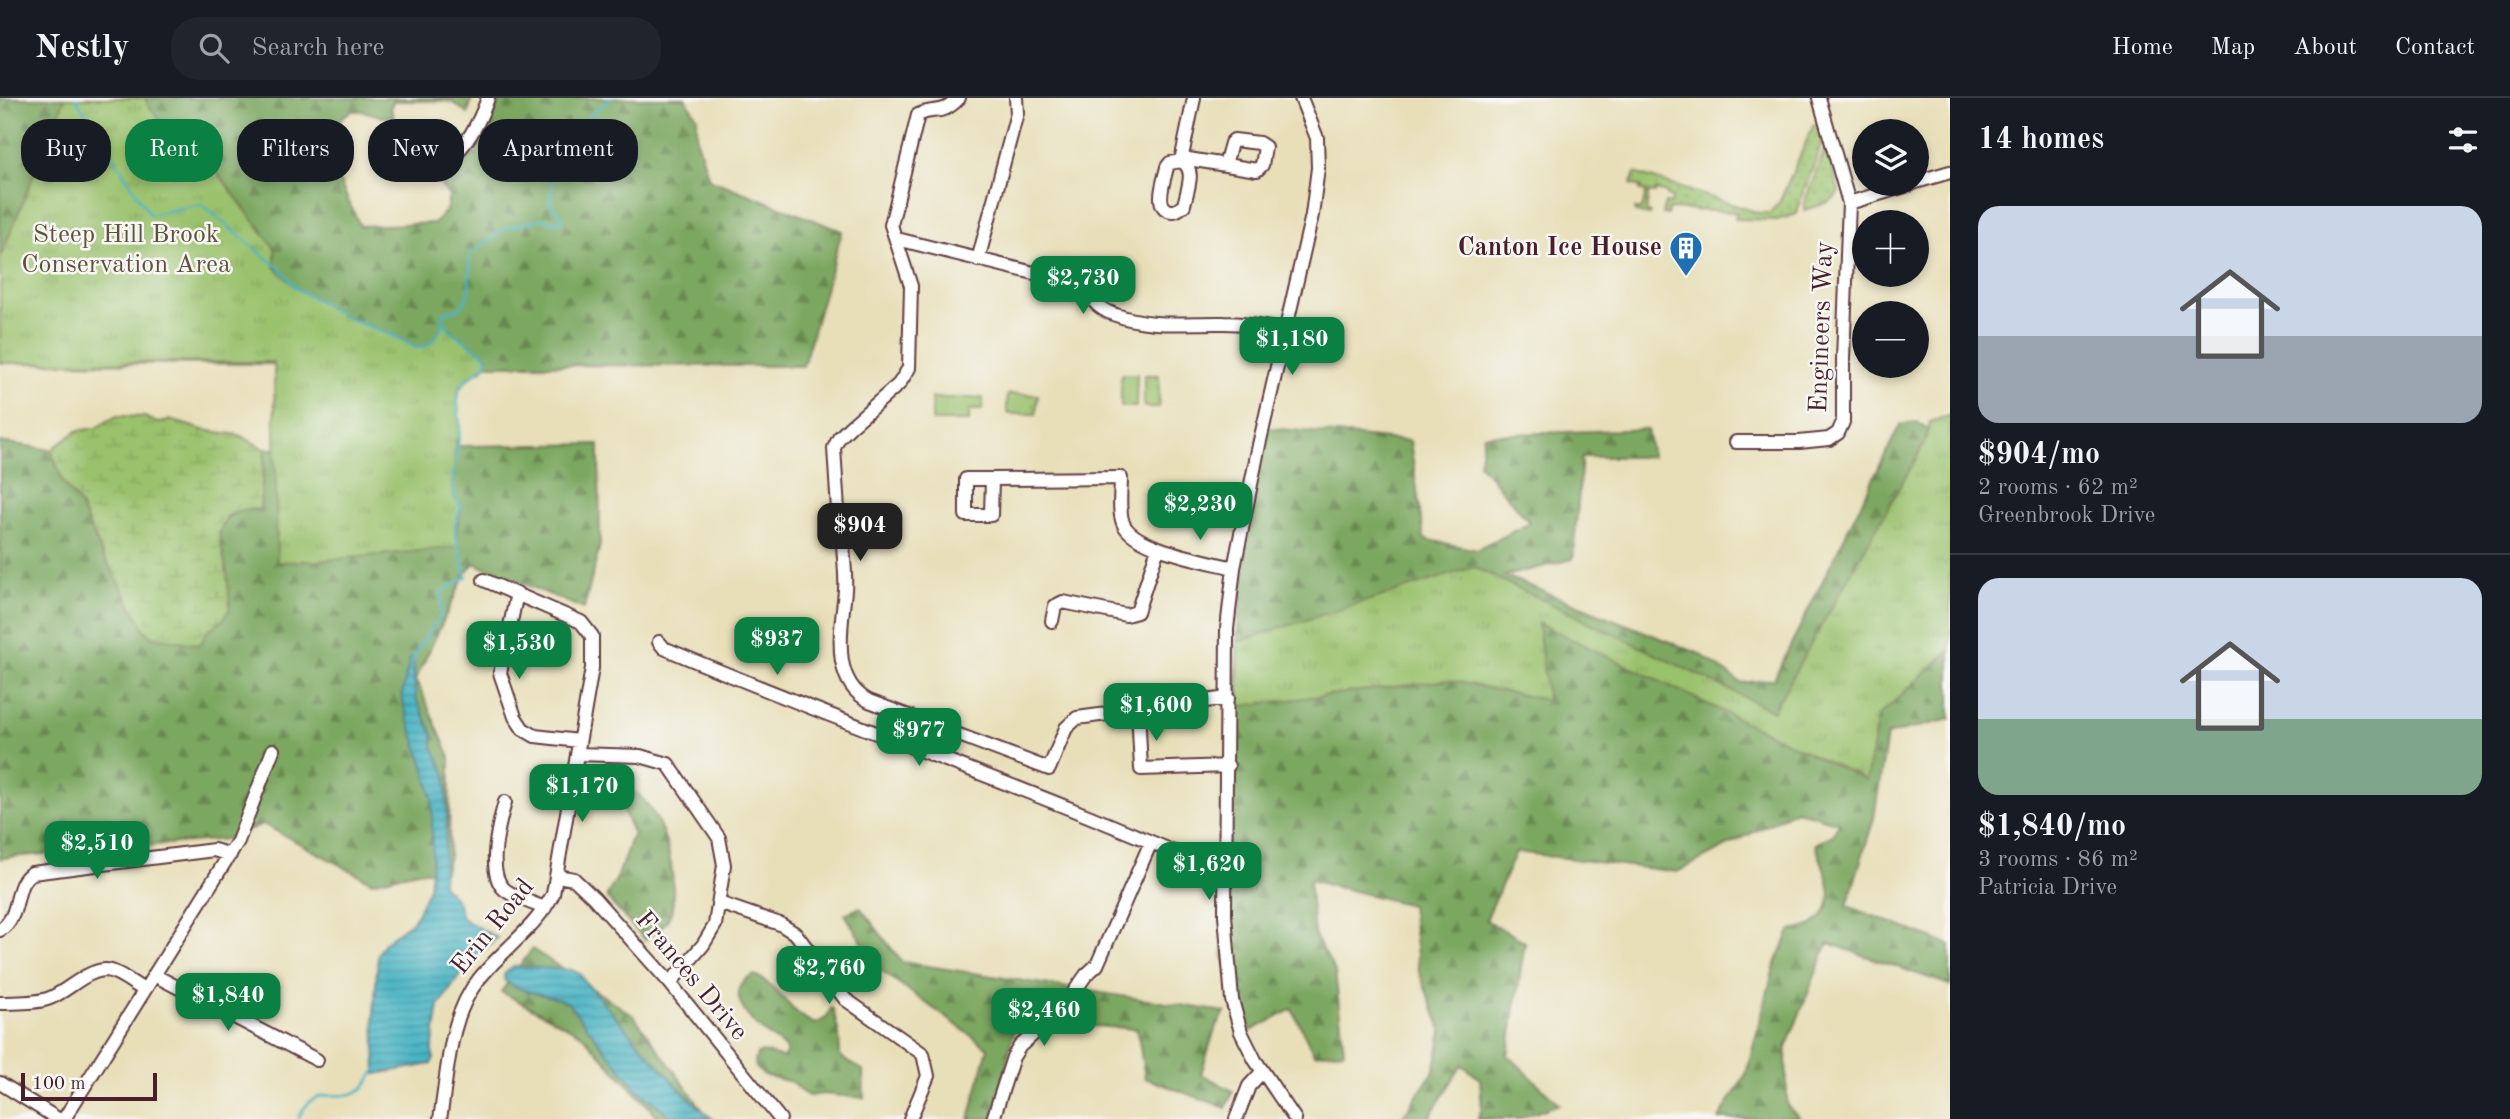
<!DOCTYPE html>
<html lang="en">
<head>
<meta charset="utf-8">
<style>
  :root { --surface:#171b24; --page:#20242c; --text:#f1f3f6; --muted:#9ea1a6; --line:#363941; --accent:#0b8043 }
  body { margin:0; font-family:"Old Standard TT",serif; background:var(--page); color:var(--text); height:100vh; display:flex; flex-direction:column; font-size:26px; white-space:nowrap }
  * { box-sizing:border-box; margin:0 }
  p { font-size:23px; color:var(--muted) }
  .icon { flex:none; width:38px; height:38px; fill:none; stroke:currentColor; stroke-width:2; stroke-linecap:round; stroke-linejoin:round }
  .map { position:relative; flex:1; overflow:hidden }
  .details { display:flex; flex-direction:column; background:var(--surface); width:560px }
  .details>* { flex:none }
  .guide { position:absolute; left:21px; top:21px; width:665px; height:63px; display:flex; gap:14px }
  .tools { position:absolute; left:1852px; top:21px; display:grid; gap:14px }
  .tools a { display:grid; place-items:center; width:77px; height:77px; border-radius:50%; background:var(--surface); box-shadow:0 4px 10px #0003; font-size:35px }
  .scale { position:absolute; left:21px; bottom:18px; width:136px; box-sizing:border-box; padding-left:7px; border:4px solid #4a1f2b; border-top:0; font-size:19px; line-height:24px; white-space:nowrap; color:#4a1f2b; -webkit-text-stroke:5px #f6f6f2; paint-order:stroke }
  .price { position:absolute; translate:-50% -60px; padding:0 16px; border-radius:14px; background:var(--accent); color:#fff; font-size:23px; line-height:46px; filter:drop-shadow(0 2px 4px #0008) }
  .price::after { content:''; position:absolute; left:50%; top:42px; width:21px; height:16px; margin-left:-10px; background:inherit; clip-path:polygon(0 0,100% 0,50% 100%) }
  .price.current { background:#222; color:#fff }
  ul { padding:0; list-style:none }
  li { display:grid; align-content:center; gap:14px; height:371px; padding:0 28px }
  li+li { border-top:2px solid var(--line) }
  li span { display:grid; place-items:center; height:217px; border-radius:21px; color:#555 }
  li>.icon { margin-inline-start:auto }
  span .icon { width:126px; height:126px; fill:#fffc; stroke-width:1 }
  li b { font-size:30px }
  h2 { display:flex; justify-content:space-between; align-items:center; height:84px; padding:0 28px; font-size:30px }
  .pill { padding:0 24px; border-radius:28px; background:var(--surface); box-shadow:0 4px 10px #0003; font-size:24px; line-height:63px }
  .pill.current { background:var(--accent); color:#fff }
  header { display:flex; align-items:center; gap:42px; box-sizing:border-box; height:98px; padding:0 35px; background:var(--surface); border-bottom:2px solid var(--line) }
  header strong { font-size:33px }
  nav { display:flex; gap:38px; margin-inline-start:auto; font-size:24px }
  .search { width:490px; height:63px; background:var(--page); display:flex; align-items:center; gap:18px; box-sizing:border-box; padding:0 24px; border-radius:28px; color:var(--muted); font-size:26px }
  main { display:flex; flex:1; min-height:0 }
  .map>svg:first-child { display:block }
</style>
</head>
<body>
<header>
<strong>Nestly</strong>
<div class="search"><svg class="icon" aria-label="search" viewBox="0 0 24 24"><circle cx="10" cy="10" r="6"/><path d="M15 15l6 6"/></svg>Search here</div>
<nav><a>Home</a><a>Map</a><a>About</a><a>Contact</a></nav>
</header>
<main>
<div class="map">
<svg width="1950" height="1021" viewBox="0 0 1950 1021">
  <defs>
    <pattern id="grass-dots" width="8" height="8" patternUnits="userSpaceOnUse" patternTransform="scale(1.75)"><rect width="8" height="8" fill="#9ac16c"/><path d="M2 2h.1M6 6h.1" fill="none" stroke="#86a55e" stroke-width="1.8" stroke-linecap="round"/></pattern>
    <pattern id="forest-firs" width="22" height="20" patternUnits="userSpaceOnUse" patternTransform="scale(1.75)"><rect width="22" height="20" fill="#7ba760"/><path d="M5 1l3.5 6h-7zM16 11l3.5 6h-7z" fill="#67874f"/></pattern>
    <pattern id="wetland-marsh" width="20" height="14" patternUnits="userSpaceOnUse" patternTransform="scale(1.75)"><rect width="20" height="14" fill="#9ac16c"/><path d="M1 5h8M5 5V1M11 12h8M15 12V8" fill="none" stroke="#86a55e"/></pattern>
    <pattern id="park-tufts" width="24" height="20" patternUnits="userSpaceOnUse" patternTransform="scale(1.75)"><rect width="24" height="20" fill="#9ac16c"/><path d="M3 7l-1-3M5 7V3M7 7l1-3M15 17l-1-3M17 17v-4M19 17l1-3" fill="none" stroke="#86a55e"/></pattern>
    <pattern id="water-rules" width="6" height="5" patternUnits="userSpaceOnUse" patternTransform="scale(1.75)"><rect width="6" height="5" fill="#47b4c3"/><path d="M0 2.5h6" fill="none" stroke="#3d929f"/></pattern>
  </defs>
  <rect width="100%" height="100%" fill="#f6f6f2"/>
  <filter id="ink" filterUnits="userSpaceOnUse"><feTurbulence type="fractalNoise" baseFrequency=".0143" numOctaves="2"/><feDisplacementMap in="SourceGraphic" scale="14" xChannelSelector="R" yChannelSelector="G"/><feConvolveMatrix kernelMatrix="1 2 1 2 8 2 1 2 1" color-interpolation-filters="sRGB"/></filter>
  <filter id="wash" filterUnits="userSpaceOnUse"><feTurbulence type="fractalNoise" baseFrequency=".00686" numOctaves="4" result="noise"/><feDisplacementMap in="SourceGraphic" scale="28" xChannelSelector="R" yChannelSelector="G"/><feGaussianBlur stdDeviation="1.57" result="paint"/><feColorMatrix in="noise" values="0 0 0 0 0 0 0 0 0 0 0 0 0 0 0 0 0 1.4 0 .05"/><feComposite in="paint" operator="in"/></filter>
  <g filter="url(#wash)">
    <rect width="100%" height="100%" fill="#e8dfb9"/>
    <path fill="url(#grass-dots)" stroke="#72704c" stroke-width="2" d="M1814,26H1821C1827,53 1801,88 1797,116L1777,122L1735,121L1736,114L1669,111L1667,117L1663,116L1665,105L1671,106L1672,100L1667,98V95L1656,92L1655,95L1649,94L1646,113L1650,115L1649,117L1635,114V111H1642L1646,93L1640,92L1641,89L1631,86L1635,75L1759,115H1770L1780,103Z
      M1826,49L1839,93C1834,106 1816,108 1804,112V105Z"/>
    <path fill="url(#forest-firs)" stroke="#626346" stroke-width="2" d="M0,0H472L468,16L452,4L443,3H393L391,11L394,18C379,23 368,10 353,13C347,14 343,19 340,22C316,50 348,99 360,128L435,125L446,113L449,98L439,85L438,76L454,65L477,56L500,0H685L697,19V42L709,81L842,133L803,268L0,265Z
      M1917,324L1935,335L1950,333V621L1887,637L1874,720L1847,808L1950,847V887L1828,845L1786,950L1787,1008L1801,1021H1719L1746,976L1774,870L1790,833C1796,832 1806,831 1812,827C1844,807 1825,773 1815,746L1833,737L1839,725L1796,712L1677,774L1516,754L1486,822L1525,844L1508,957L1559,1006L1518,1021H1477L1482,1011L1480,981L1462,967L1428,1021H1401L1434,973L1442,934L1419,874L1411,807L1309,782L1314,836L1335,873L1344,953L1314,956L1292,911L1251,933L1223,859L1238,529L1259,329L1410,343L1424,441L1477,452L1530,425L1479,366L1484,337L1647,331L1652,359H1582L1573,461L1505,478L1700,556L1741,585L1774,581L1900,327Z
      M0,344L51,352L63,384L80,407L103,458L112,472L208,532L222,523L227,476L219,436L227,419L242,412L260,411L265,351L599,346L600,447L584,511L474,465L465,476L416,581L450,659L449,758L445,773H417L372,784L263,726L226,741L10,759L0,761Z
      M634,693C663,716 674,762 673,798C673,805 673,813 669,819C664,829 654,836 645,842L606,799L618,778L630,743L634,737L623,712Z
      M860,809L902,864L1225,914L1214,934L1201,976L1233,993L1226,1010L1145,980L1137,931L1016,923L994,1021H969L988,950L878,870L845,816Z
      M532,851L634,918L705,1015L713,1021H660L581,936L501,894Z
      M755,877C779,888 790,917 816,926L827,919L831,910L833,911L839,936L840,957L846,963L863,972L864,1000L823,996L809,998L803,995L792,984L766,978L756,971L755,963L757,956L763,954L784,960L787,952C777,942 763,935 753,924C738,908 729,885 755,877Z"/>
    <path fill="url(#wetland-marsh)" stroke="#72704c" stroke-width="2" d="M116,318L145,319L157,325L171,322L203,332L239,337L265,351L260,411L242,412L227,418L219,436L227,476L230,510L222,523L208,532L200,547L151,538L144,531L112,472L103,458L80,407L63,384L51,352L77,333L96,330Z"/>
    <path fill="url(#park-tufts)" stroke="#72704c" stroke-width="2" d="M65,0H145L148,7L188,58L198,49L275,151V169L297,191L349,221L398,240L416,250C434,250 439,236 444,222L449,232L488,259L483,271L469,279L459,291L458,304L460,333L456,345L452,387L454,399L461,409C458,429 452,428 460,449L317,463L277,464L274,264L0,265V160Z
      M1010,296L1038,297L1036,316H1009L1007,314V298Z
      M1950,317V552L1878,618L1866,682L1538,525L1547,602L1449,582L1240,608L1237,544L1474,469L1773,613L1924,346L1930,324Z"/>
    <path fill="#9ac16c" stroke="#72704c" stroke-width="2" d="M1121,276H1137L1136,309H1121Z
      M1144,277H1159V309H1144Z
      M932,300H983L982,312H969V323H932Z"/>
    <path fill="url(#water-rules)" stroke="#486a77" stroke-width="2" d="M410,560H413L416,601L433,636V649L446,677L447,719L442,787L457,802L462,820L497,840L466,868L439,908L432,954L434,960L431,966L376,976L374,914L378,856L385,844L414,822L429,790L432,762V700L424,668L404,609L402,595Z
      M514,868L572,872L580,876L585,884L676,987L711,1021H674L637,991L568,905C548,895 521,896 504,882V876Z"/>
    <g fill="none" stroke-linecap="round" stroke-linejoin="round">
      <path stroke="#47b4c3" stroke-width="2.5" d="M76,0L150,117L201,106L280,171L297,191L349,221L398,240L416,250C435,250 444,230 444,213C475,216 469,178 470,156L506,130L542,121L556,125L562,122L561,116L550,106L555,59L591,16L611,0
        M412,564L420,547L441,518L442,493L467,479L455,436V425L461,409C458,402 453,399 453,390C451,370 459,350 460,331C460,318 455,305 459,293C465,278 482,275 488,261L484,256L449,232L444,222
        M298,1021C317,980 339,1009 363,990C368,986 372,977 376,972"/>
    </g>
  </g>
  <g filter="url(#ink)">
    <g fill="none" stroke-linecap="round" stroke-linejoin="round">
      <defs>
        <path id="minor" d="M959,0C941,19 936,8 918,17L891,127L911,188L909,270L899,286L850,329L839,340L834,350L840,443L843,448C844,462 846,477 845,492C842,528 829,582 869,603L1049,671L1066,630L1077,620L1228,600
          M1182,60L1257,72L1262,67L1265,49L1259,45L1234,42L1231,45L1225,67
          M1181,63C1197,71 1187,92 1184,107C1179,111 1175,115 1168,112C1154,107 1165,80 1167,69L1170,65Z
          M1181,63L1194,0
          M409,68C420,68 433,70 443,65C465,53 480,23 488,0
          M1916,84L1950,74
          M1849,105L1912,86
          M897,141L1074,185C1093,194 1090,209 1116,217C1152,230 1188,224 1225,225C1245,225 1266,229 1285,233
          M978,162L1017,15L1016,0
          M1736,344H1799L1829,341L1838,335L1843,324V262L1849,105L1819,0
          M992,381H966V417H991L992,381L1121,380C1121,394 1118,412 1123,425C1133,451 1208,463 1234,470
          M517,495L500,575L515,619L523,631L535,638L579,643
          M1052,523L1055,508L1063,504L1126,517L1137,514L1158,450
          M659,544L664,550C850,629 1042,694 1227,777
          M1138,611L1141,671L1228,668
          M577,656L640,658L668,666L719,740L724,767L715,827L703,847L670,885
          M505,704C499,725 486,774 504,791C515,800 532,805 545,810
          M557,778L574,781L594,800L670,885L780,1021
          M719,805L780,826L796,836L845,901L923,956L928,978L910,1021
          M0,832C23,817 12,786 32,775L214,752L230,757
          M154,877L317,962
          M0,905C16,904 35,906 50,900C68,893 85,873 105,872C117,872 133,886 144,892
          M0,985L58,1021
          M64,1021L238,743L273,652
          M440,1021C448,975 448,919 479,881C502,852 536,830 553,796L592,570V538L581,524L484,482
          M993,1021L1013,959L1020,948L1062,911L1086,877L1097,867L1151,744
          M1236,1021L1249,988L1262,974
          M1295,1021L1255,962L1241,934L1232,902L1225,817L1227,531L1234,470L1259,347L1312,117L1318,70L1317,40L1301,0"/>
      </defs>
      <use href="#minor" stroke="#623c40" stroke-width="16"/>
      <use href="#minor" stroke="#fff" stroke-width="12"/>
    </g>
  </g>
  <defs>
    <symbol id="building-pin" viewBox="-11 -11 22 30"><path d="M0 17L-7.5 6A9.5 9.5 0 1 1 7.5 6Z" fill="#1f6fb2" stroke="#f6f6f2"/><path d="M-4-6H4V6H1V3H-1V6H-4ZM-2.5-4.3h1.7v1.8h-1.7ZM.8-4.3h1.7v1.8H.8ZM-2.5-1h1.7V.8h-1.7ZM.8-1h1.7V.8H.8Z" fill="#fff"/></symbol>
  </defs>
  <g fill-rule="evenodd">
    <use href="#building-pin" x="1667" y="131" width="38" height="52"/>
  </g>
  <g text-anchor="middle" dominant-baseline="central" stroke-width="5" stroke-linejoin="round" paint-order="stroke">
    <g font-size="26" fill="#62503e" stroke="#f6f6f2">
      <text x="126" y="137">Steep Hill Brook<tspan x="126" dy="30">Conservation Area</tspan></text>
    </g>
    <g font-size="26" font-weight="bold" fill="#4a1f2b" stroke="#f6f6f2" text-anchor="end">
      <text x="1662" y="150">Canton Ice House</text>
    </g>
    <g font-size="26" fill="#4a1f2b" stroke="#f6f6f2">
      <text transform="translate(1822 229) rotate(-88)">Engineers Way</text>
      <text transform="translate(493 829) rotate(-51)">Erin Road</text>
      <text transform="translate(691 878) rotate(50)">Frances Drive</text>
    </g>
  </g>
</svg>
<div class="tools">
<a><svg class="icon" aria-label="layers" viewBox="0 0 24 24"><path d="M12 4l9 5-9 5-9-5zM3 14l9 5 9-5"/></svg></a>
<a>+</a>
<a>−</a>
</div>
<div class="scale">100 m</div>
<b class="price" style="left:1083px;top:218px">$2,730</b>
<b class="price" style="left:1292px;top:279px">$1,180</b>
<b class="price" style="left:1200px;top:444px">$2,230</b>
<b class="price current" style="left:860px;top:465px">$904</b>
<b class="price" style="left:777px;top:579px">$937</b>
<b class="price" style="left:519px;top:583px">$1,530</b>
<b class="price" style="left:1156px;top:645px">$1,600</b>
<b class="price" style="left:919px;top:670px">$977</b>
<b class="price" style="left:582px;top:726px">$1,170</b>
<b class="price" style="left:97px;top:783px">$2,510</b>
<b class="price" style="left:1209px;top:804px">$1,620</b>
<b class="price" style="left:829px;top:908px">$2,760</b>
<b class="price" style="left:228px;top:935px">$1,840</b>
<b class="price" style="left:1044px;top:950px">$2,460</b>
<div class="guide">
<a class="pill">Buy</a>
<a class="pill current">Rent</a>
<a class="pill">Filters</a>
<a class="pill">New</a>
<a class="pill">Apartment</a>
</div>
</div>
<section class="details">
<h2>14 homes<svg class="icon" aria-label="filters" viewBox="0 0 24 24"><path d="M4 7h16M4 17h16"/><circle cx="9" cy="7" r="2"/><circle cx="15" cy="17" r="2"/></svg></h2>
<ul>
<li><span style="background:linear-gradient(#c9d6e8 60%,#9aa5b1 0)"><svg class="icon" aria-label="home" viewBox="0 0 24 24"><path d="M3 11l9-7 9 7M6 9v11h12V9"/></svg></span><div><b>$904/mo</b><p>2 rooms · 62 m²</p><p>Greenbrook Drive</p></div></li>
<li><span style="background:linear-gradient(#c9d6e8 65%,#7fa58c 0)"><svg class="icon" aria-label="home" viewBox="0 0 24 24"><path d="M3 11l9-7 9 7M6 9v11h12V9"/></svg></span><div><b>$1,840/mo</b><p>3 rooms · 86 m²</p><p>Patricia Drive</p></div></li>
</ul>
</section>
</main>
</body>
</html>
